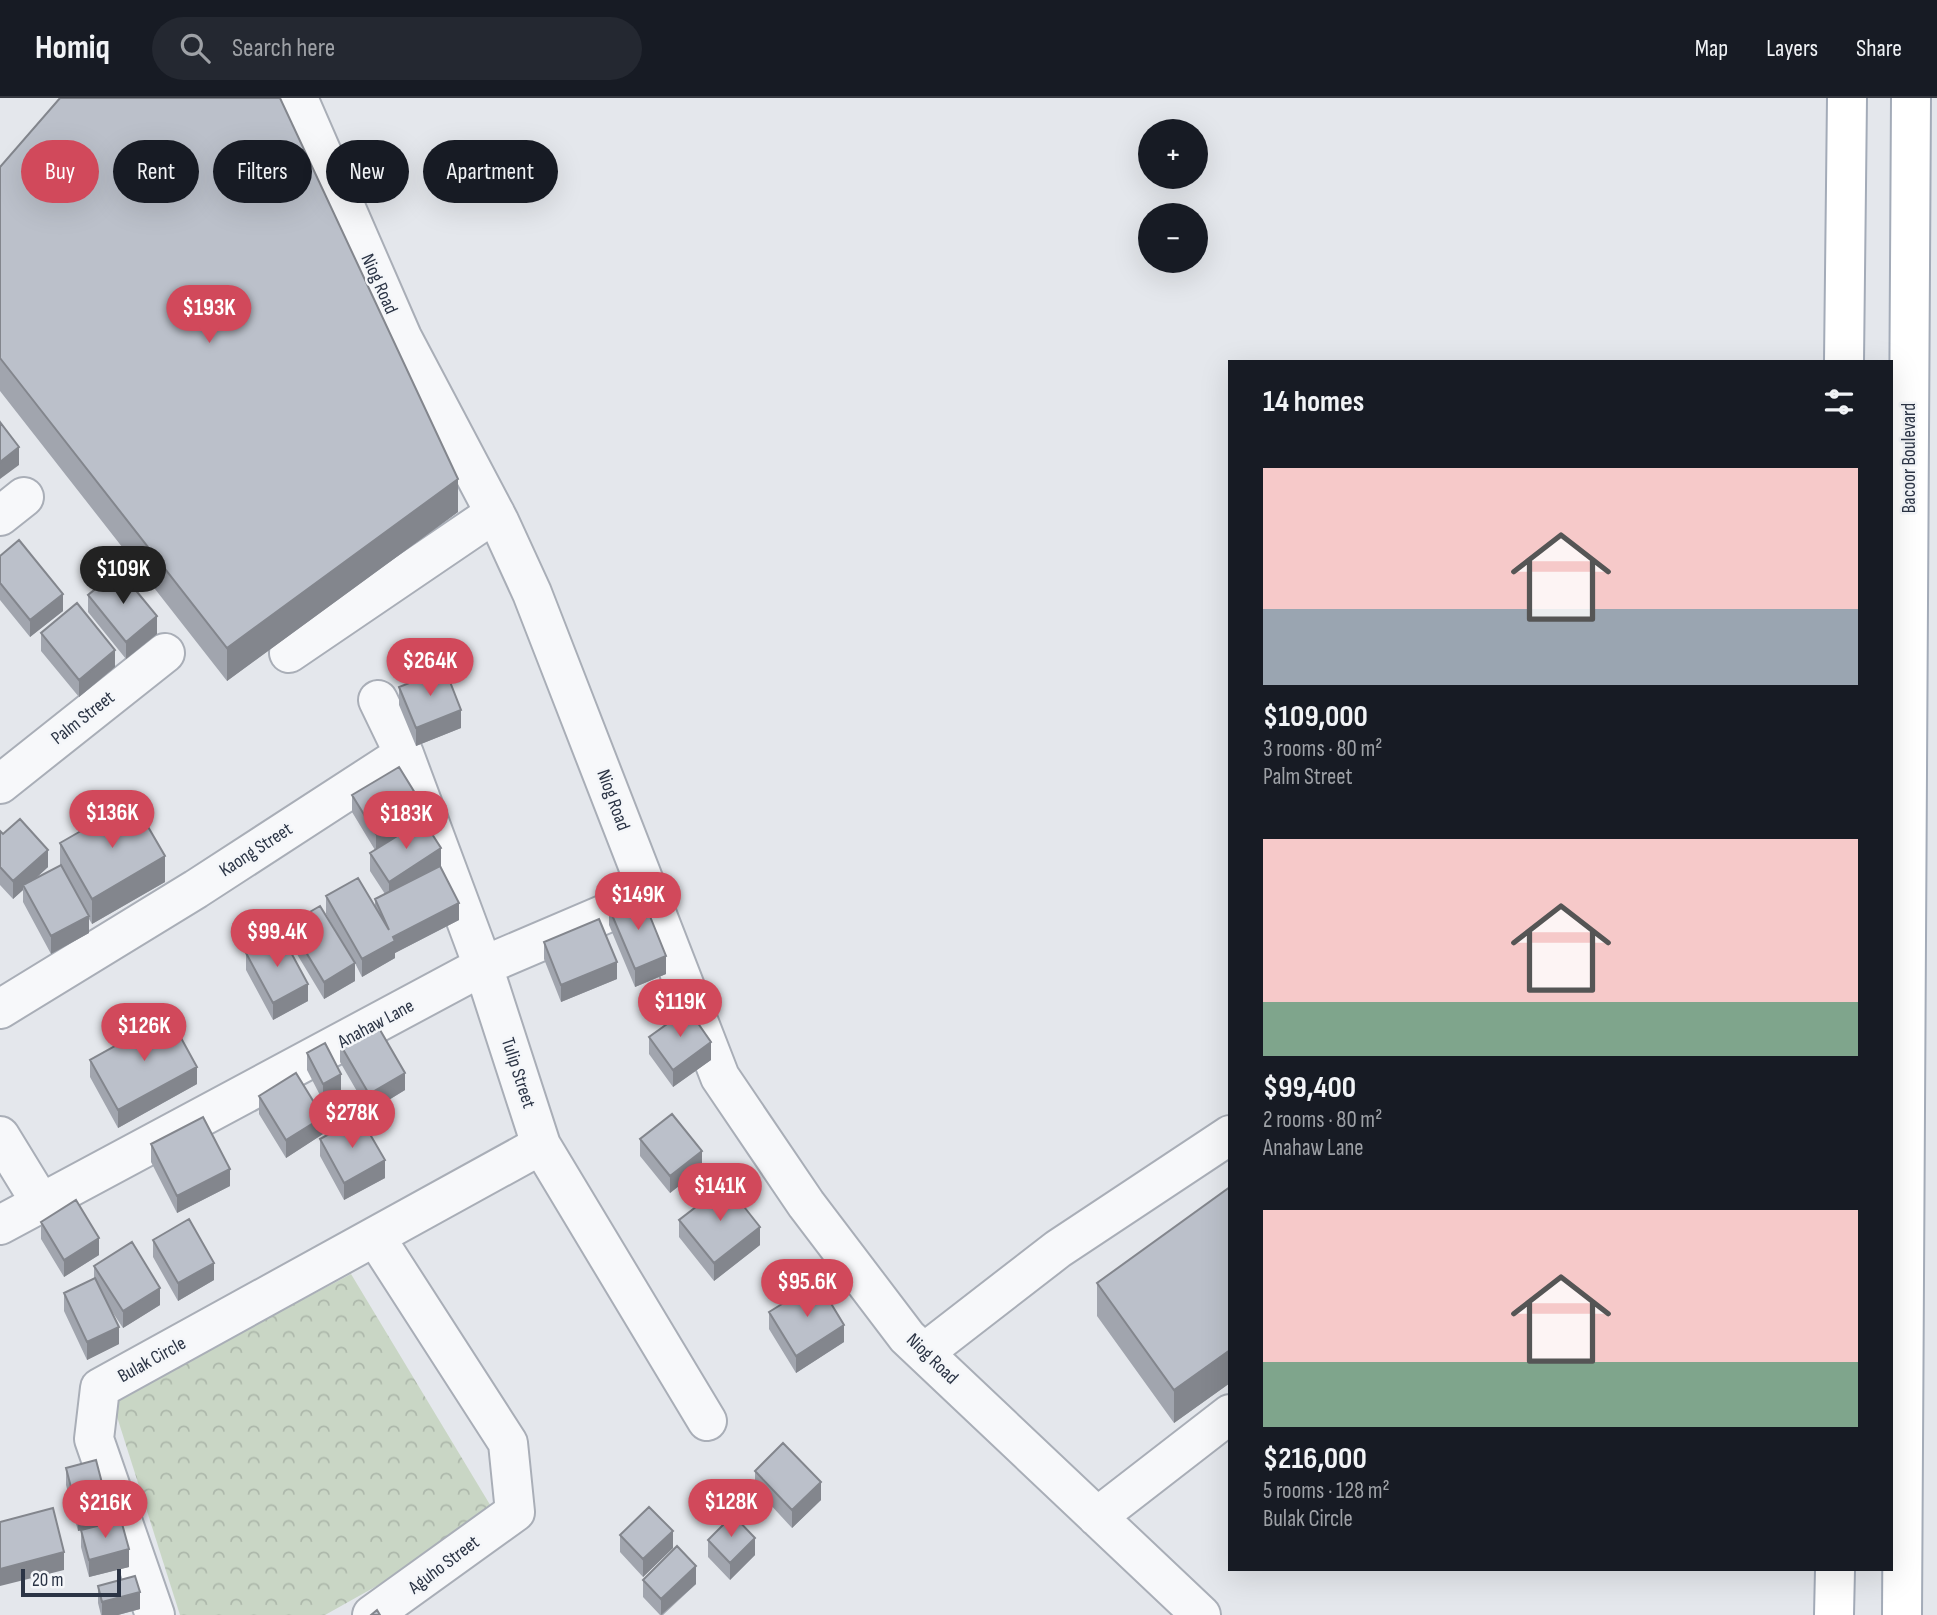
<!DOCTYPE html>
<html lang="en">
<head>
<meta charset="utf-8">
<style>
  :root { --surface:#171b24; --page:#242831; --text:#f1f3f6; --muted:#9ea1a6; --line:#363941; --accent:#d1495b }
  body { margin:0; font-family:"Sofia Sans Condensed",sans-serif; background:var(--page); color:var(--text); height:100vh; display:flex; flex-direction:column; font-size:26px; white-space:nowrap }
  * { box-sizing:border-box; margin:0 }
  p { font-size:23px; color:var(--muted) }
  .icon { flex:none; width:38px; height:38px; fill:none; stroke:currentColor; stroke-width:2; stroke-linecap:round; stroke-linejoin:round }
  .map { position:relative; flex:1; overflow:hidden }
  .details { position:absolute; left:1228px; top:262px; width:665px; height:1211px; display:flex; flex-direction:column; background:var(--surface); border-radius:0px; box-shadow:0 7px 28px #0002 }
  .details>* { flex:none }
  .top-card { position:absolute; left:21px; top:42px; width:665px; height:63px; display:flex; gap:14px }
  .buttons { position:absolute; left:1138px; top:21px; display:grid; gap:14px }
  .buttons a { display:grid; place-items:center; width:70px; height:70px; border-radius:50%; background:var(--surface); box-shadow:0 7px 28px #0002; font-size:35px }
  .scale { position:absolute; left:21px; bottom:18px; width:100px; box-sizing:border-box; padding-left:7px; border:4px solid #2b3445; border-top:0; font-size:19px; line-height:24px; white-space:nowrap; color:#2b3445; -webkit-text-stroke:5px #f4f6f9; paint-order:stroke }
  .price { position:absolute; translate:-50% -60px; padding:0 16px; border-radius:24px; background:var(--accent); color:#fff; font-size:23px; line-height:46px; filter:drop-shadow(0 2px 4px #0008) }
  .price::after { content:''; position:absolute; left:50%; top:42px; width:21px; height:16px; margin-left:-10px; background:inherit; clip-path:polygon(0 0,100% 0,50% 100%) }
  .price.on { background:#222; color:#fff }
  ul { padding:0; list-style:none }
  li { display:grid; align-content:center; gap:14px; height:371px; padding:0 35px }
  li span { display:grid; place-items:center; height:217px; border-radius:0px; color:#555 }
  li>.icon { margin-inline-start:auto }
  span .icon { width:126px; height:126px; fill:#fffc; stroke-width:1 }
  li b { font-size:30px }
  h2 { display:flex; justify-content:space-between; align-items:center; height:84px; padding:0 35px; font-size:30px }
  .chip { padding:0 24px; border-radius:32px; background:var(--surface); box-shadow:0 7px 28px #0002; font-size:24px; line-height:63px }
  .chip.on { background:var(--accent); color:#fff }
  header { display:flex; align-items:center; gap:42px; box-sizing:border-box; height:98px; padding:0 35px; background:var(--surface); border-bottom:2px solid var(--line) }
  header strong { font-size:33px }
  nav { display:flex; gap:38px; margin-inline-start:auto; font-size:24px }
  .search { width:490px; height:63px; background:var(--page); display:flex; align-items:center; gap:18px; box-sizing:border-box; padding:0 24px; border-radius:38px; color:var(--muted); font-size:26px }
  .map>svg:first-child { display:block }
</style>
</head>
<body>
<header>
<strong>Homiq</strong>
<div class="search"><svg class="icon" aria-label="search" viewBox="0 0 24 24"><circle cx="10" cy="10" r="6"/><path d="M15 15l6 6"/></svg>Search here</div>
<nav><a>Map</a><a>Layers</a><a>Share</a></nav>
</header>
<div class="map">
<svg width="1937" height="1517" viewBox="0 0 1937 1517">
  <defs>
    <pattern id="park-crowns" width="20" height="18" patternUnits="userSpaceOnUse" patternTransform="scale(1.75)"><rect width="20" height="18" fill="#c9d6c5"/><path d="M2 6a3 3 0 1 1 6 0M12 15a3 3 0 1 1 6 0" fill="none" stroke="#adb8ab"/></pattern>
  </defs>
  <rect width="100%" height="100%" fill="#e4e7ec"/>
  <path fill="url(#park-crowns)" d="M351,1176L498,1420L325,1517H180L112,1303Z"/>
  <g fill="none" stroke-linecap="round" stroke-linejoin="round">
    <defs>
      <path id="minor" d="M298,0L402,239L499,423L532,495L720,979L806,1106L907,1239L1201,1517
        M0,418L24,399
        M289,555L495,415
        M378,602L404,656L483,868L541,1047L707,1323
        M0,686L165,555
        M0,911L196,791L404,656
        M0,1038L41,1105
        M0,1127L483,868L647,798
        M925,1254L1058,1151L1230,1037
        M1097,1419L1230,1316
        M155,1517L94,1341L100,1290L541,1047
        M372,1517L515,1414L508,1345L376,1140"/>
      <path id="major" d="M1844,264L1847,0
        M1834,1517L1835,1472
        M1902,1517L1911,0"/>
    </defs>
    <use href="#minor" stroke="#a9aeb7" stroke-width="42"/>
    <use href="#major" stroke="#a3abb8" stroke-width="42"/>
    <use href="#minor" stroke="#f7f8fa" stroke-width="38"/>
    <use href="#major" stroke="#fff" stroke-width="38"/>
  </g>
  <path fill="#a1a5ae" d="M0,69L458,414L227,583L0,293Z
    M0,458L63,513L30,539L0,502Z
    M88,497L157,536L126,561L88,514Z
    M41,535L115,569L79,599L41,553Z
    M399,589L461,630L416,648L399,607Z
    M352,697L423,722L441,768H440L459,822L395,855V860L362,879L355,865V883L324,901L289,843V826L354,865L326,816V798L375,808V801L385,796L370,773V755L375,752L352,714Z
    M0,733L48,769L36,780L60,768V745L165,784L92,826L89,821V835L51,856L23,804V792L13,801L0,787Z
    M609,810L666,876L635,889L609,827Z
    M544,844L617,881L561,904L544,861Z
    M246,855L308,903L273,922L246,872Z
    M649,939L711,962L673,989L649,956Z
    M340,946L405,992L369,1014L340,964Z
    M307,955L341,993L323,1003L307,972Z
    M90,962L197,986L118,1030L90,979Z
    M259,998L323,1036L286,1060L259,1016Z
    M320,1041L385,1080L344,1102L320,1058Z
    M640,1041L702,1070L670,1095L640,1058Z
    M151,1046L230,1088L177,1115L151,1064Z
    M1230,1089V1285L1174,1325L1097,1218V1185Z
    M679,1122L760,1147L714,1183L679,1139Z
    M41,1124L99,1157L64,1179L41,1141Z
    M153,1142L214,1182L178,1203L153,1159Z
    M94,1168L160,1207L123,1230L109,1209L119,1246L87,1262L64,1213V1195L94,1181Z
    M769,1214L844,1244L796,1275L769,1231Z
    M66,1370L108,1425L78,1433L66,1387Z
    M755,1373L821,1402L792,1430L755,1390Z
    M81,1432L129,1469L89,1479L81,1449Z
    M620,1437L673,1450L643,1479L620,1454Z
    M708,1442L755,1457L730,1482L708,1459Z
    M643,1482L696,1486L663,1517H660L643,1499Z
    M98,1488L140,1511L118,1517H101L98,1505Z"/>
  <path fill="#83868d" d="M19,349V367L0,381V364Z
    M458,381V414L227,583V550Z
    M63,496V513L30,539V522Z
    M157,518V536L126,561V544Z
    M115,552V569L79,599V582Z
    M461,612V630L416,648V630Z
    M423,708V726L376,753V736Z
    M441,750V768L389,801V784Z
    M48,752V769L25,790L23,787V792L13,801V783Z
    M165,758V784L92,826V801Z
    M459,805V822L395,855V860L362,879V861L393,839Z
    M89,818V835L51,856V838Z
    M666,858V876L635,889V871Z
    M617,864V881L561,904V887Z
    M355,865V883L324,901V884Z
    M308,886V903L273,922V905Z
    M711,944V962L673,989V972Z
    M197,969V986L118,1030V1012Z
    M405,975V992L369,1014V996Z
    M341,976V993L323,1003V986Z
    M323,1019V1036L286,1060V1042Z
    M702,1053V1070L670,1095V1078Z
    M385,1062V1080L344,1102V1085Z
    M230,1071V1088L177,1115V1098Z
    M760,1129V1147L714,1183V1165Z
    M99,1140V1157L64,1179V1162Z
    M214,1165V1182L178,1203V1185Z
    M160,1190V1207L123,1230V1213Z
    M844,1227V1244L796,1275V1258Z
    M119,1229V1246L87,1262V1244Z
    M1230,1252V1285L1174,1325V1292Z
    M821,1384V1402L792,1430V1412Z
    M108,1408V1425L78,1433V1416Z
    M673,1433V1450L643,1479V1461Z
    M755,1440V1457L730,1482V1465Z
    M129,1451V1469L89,1479V1462Z
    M64,1454V1472L0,1488V1471Z
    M696,1468V1486L661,1517V1501Z
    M140,1494V1511L118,1517H102V1504Z"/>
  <path fill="#bbc0ca" stroke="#83868d" stroke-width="2" d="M60,0H280L458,381L227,550L0,260V69Z
    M0,324L19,349L0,364Z
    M19,442L63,496L30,522L0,485V458Z
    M119,472L157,518L126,544L88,497Z
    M77,505L115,552L79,582L41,535Z
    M445,571L461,612L416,630L399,589Z
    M399,669L423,708L376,736L352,697Z
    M133,703L165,758L92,801L60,745Z
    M20,721L48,752L13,783L0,769V733L3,736Z
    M423,722L441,750L389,784L370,755Z
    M61,767L89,818L51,838L23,787Z
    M440,768L459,805L393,839L395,843L362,861L326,798L358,780L389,832L375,801Z
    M641,796L666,858L635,871L609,810Z
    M320,808L355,865L324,884L289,826Z
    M599,821L617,864L561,887L544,844Z
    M281,836L308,886L273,905L246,855Z
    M688,911L711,944L673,972L649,939Z
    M169,918L197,969L118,1012L90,962Z
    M376,925L405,975L369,996L340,946Z
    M325,945L341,976L323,986L307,955Z
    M296,975L323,1019L286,1042L259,998Z
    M672,1016L702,1053L670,1078L640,1041Z
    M203,1019L230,1071L177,1098L151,1046Z
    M360,1019L385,1062L344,1085L320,1041Z
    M726,1086L760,1129L714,1165L679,1122Z
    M1230,1089V1252L1174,1292L1097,1185Z
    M76,1102L99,1140L64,1162L41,1124Z
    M189,1121L214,1165L178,1185L153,1142Z
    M132,1144L160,1190L123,1213L94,1168Z
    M95,1180L119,1229L87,1244L64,1195Z
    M818,1184L844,1227L796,1258L769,1214Z
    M783,1345L821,1384L792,1412L755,1373Z
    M96,1362L108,1408L78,1416L66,1370Z
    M649,1409L673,1433L643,1461L620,1437Z
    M53,1410L64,1454L0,1471V1424Z
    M733,1417L755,1440L730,1465L708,1442Z
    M121,1422L129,1451L89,1462L81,1432Z
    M677,1448L696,1468L661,1501L643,1482Z
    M135,1478L140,1494L102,1504L98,1488Z
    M377,1512L380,1517H371Z"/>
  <g text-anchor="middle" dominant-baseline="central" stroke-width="5" stroke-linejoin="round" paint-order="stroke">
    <g font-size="19" fill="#2b3445" stroke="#f4f6f9">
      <text transform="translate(379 186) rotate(66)">Niog Road</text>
      <text transform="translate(1909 360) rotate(-90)">Bacoor Boulevard</text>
      <text transform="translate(83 620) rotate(-38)">Palm Street</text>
      <text transform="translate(613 702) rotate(70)">Niog Road</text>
      <text transform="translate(256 752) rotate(-33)">Kaong Street</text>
      <text transform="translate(376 926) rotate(-28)">Anahaw Lane</text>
      <text transform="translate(518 975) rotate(72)">Tulip Street</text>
      <text transform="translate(932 1261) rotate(44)">Niog Road</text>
      <text transform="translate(152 1262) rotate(-29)">Bulak Circle</text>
      <text transform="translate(444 1467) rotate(-37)">Aguho Street</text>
    </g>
  </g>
</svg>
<div class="buttons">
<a>+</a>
<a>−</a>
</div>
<div class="scale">20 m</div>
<b class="price" style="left:209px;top:247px">$193K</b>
<b class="price on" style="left:123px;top:508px">$109K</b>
<b class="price" style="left:430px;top:600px">$264K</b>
<b class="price" style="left:112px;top:752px">$136K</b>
<b class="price" style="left:406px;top:753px">$183K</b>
<b class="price" style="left:638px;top:834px">$149K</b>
<b class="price" style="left:277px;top:871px">$99.4K</b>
<b class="price" style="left:680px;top:941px">$119K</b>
<b class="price" style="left:144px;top:965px">$126K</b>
<b class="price" style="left:352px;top:1052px">$278K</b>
<b class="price" style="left:720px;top:1125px">$141K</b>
<b class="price" style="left:807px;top:1221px">$95.6K</b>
<b class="price" style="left:731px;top:1441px">$128K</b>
<b class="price" style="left:105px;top:1442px">$216K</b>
<div class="top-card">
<a class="chip on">Buy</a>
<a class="chip">Rent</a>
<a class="chip">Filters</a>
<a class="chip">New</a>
<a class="chip">Apartment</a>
</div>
<section class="details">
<h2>14 homes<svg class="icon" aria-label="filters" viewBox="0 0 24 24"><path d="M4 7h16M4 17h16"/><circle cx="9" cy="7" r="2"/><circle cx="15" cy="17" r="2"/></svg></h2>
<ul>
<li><span style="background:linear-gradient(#f6c9c9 65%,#9aa5b1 0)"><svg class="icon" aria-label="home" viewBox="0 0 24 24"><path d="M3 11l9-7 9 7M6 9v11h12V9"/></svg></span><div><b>$109,000</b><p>3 rooms · 80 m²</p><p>Palm Street</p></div></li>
<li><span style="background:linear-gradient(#f6c9c9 75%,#7fa58c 0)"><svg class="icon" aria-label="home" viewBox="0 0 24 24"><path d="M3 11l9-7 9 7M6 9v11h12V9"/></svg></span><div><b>$99,400</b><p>2 rooms · 80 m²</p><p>Anahaw Lane</p></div></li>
<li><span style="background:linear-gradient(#f6c9c9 70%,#7fa58c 0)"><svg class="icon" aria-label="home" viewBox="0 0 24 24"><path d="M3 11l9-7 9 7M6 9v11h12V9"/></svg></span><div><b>$216,000</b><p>5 rooms · 128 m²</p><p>Bulak Circle</p></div></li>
</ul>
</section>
</div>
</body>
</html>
